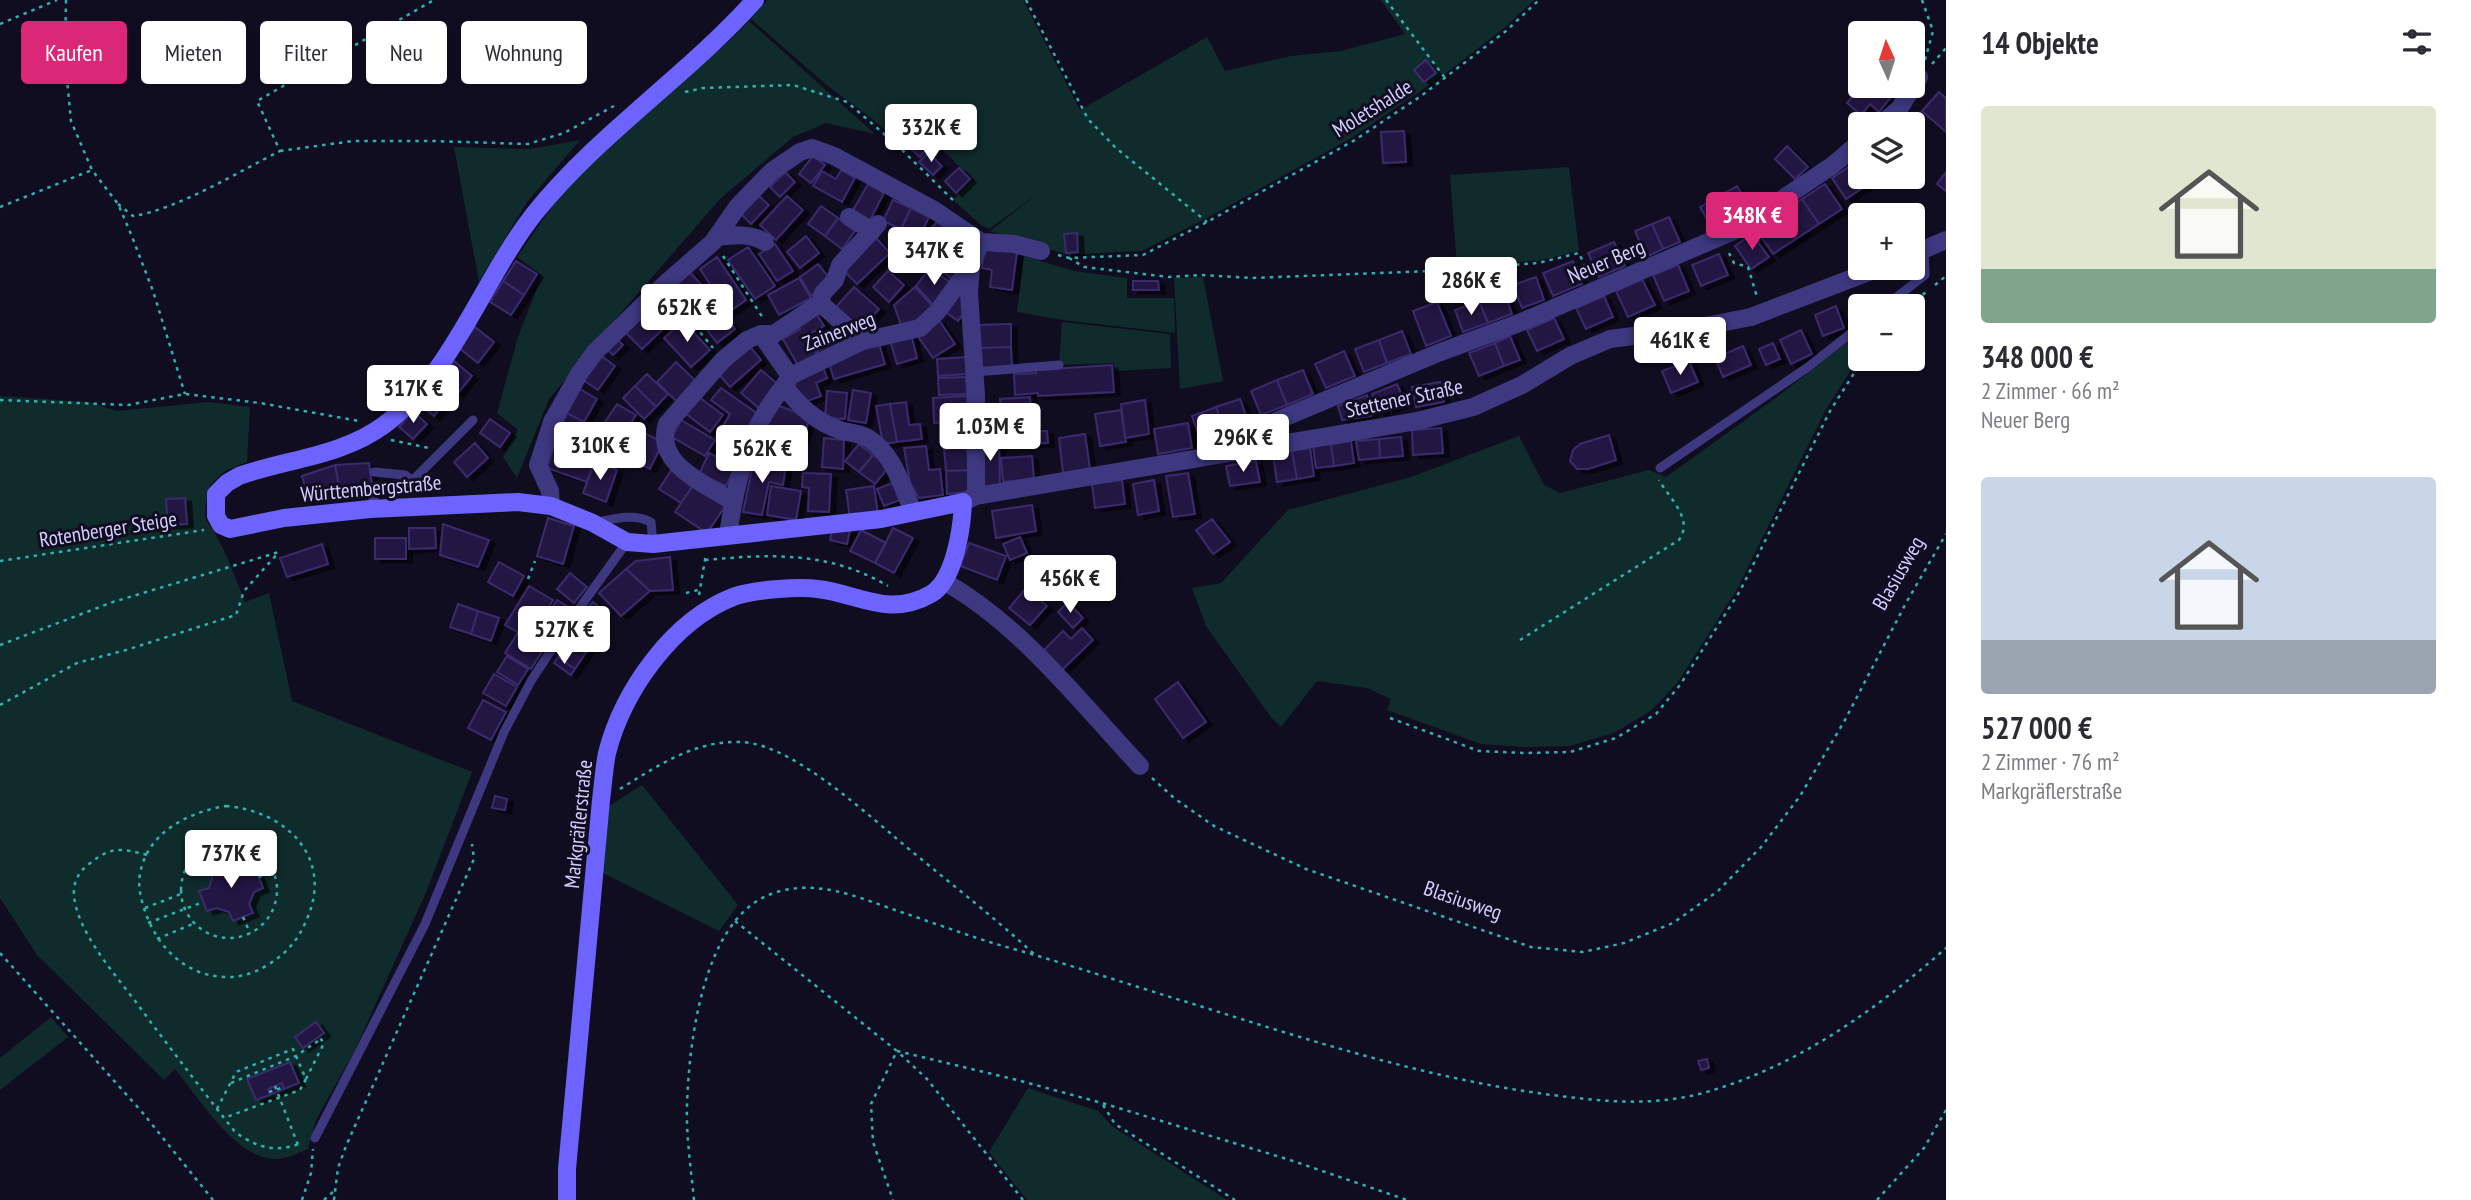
<!DOCTYPE html>
<html lang="de">
<head>
<meta charset="utf-8">
<style>
  :root { --surface:#fff; --page:#f7f7f7; --text:#2b2b33; --muted:#7c7c81; --accent:#db2777 }
  body { margin:0; font-family:"PT Sans Narrow",sans-serif; background:var(--page); color:var(--text); height:100vh; display:flex; flex-direction:column; font-size:26px; white-space:nowrap }
  * { box-sizing:border-box; margin:0 }
  p { font-size:23px; color:var(--muted) }
  .icon { flex:none; width:38px; height:38px; fill:none; stroke:currentColor; stroke-width:2; stroke-linecap:round; stroke-linejoin:round }
  .map { position:relative; flex:1; overflow:hidden }
  .sheet { display:flex; flex-direction:column; background:var(--surface); width:525px }
  .sheet>* { flex:none }
  .guide { position:absolute; left:21px; top:21px; width:665px; height:63px; display:flex; gap:14px }
  .needle { width:46px; rotate:357deg }
  .tools { position:absolute; left:1848px; top:21px; display:grid; gap:14px }
  .tools a { display:grid; place-items:center; width:77px; height:77px; border-radius:7px; background:var(--surface); box-shadow:0 4px 10px #0003; font-size:35px }
  .price { position:absolute; translate:-50% -60px; padding:0 16px; border-radius:7px; background:#fff; color:#222; font-size:23px; line-height:46px; filter:drop-shadow(0 2px 4px #0008) }
  .price::after { content:''; position:absolute; left:50%; top:42px; width:21px; height:16px; margin-left:-10px; background:inherit; clip-path:polygon(0 0,100% 0,50% 100%) }
  .price.active { background:var(--accent); color:#fff }
  ul { padding:0; list-style:none }
  li { display:grid; align-content:center; gap:14px; height:371px; padding:0 35px }
  li span { display:grid; place-items:center; height:217px; border-radius:7px; color:#555 }
  li>.icon { margin-inline-start:auto }
  span .icon { width:126px; height:126px; fill:#fffc; stroke-width:1 }
  li b { font-size:30px }
  h2 { display:flex; justify-content:space-between; align-items:center; height:84px; padding:0 35px; font-size:30px }
  .chip { padding:0 24px; border-radius:7px; background:var(--surface); box-shadow:0 4px 10px #0003; font-size:24px; line-height:63px }
  .chip.active { background:var(--accent); color:#fff }
  main { display:flex; flex:1; min-height:0 }
  .map>svg:first-child { display:block }
</style>
</head>
<body>
<main>
<div class="map">
<svg width="1946" height="1200" viewBox="0 0 1946 1200">
  <defs>
    <filter id="shadow"><feDropShadow dx="6" dy="3.5" stdDeviation="0" flood-color="#0009"/></filter>
  </defs>
  <rect width="100%" height="100%" fill="#110d21"/>
  <path fill="#102b2b" d="M767,0H1023L1080,110L1207,37L1225,71L1291,56L1341,51L1405,34L1381,0H1534L1504,28L1441,77L1353,137L1207,218L1142,251L1117,252L1114,248L1116,252L1070,255L1016,240L990,231L1040,192L989,229L982,226L953,200L973,180L926,133L908,150L870,117L829,87L751,19Z
    M749,21L875,134L826,123L793,137L720,199L614,321L549,399L517,478L503,457L518,430L497,413L518,337L542,275L517,257L563,191L616,139L730,40Z
    M580,140L527,202L479,282L454,147L530,149Z
    M1569,167L1579,251L1538,261L1457,266L1450,175Z
    M1024,256L1074,271L1127,278V298H1174L1175,333L1063,320L1017,312Z
    M1203,277L1223,381L1180,389L1174,278Z
    M1062,322L1170,334L1171,368L1115,371L1114,363L1059,365Z
    M1860,332V356L1826,409L1737,589L1678,682L1652,710L1614,733L1569,746L1524,747L1481,744L1387,710L1391,699L1367,688L1317,681L1281,727L1270,716L1206,626L1192,588L1221,583L1288,510L1411,477L1519,436L1544,485L1560,493L1649,470L1666,477L1777,397Z
    M0,396L88,402L117,411L208,402L250,407L247,462L225,471L210,485L205,508L206,520L214,531L228,559L245,602L269,593L292,701L472,772L427,890L355,1050L316,1120L308,1149C298,1153 286,1159 276,1159C235,1159 199,1098 175,1069L164,1080L37,955L0,898Z
    M642,785L738,905L719,931L601,872L609,806Z
    M51,1017L68,1037L0,1090V1058Z
    M1028,1088L1098,1111L1112,1126L1227,1200H1027L989,1152Z"/>
  <path fill="#231942" stroke="#3a2b6e" stroke-width="2" filter="url(#shadow)" d="M1426,60L1436,73L1424,82L1414,70Z
    M1861,86H1897L1899,87L1879,112L1870,104L1861,115L1847,103Z
    M1939,92L1946,98V132L1922,111Z
    M1404,131L1406,162L1383,163L1381,132Z
    M918,141L927,149L920,157L911,149Z
    M1787,146L1808,167L1795,179L1775,159Z
    M928,153L942,166L933,175L919,162Z
    M813,156L825,165L811,183L799,174Z
    M1856,162L1860,169V177H1866L1870,183L1846,199L1832,178Z
    M959,168L970,179L956,193L945,181Z
    M841,170L855,178L842,202L813,186L822,171L836,179Z
    M785,172L795,182L780,197L770,187Z
    M1946,172V191L1937,184Z
    M868,184L884,193L869,222L852,212Z
    M1825,184L1842,209L1819,224L1802,199Z
    M1737,186L1749,207L1712,228L1700,207Z
    M759,196L769,205L751,224L741,214Z
    M787,196L803,210L776,240L760,225Z
    M1802,199L1819,224L1796,239L1779,214Z
    M893,200L911,208L901,229L883,221Z
    M821,206L838,218L825,236L808,224Z
    M911,208L929,217L919,238L901,229Z
    M1779,214L1796,239L1773,254L1756,229Z
    M1669,217L1680,242L1663,249L1652,224Z
    M838,218L855,231L842,249L825,236Z
    M938,221L952,234L931,258L916,244Z
    M1652,224L1663,249L1646,257L1635,231Z
    M1077,233L1078,252L1066,253L1064,234Z
    M1752,234L1769,257L1751,269L1735,246Z
    M806,236L819,253L800,268L787,252Z
    M876,238L890,253L857,284L842,269Z
    M961,238L975,249L952,279L939,269Z
    M1614,242L1625,266L1599,277L1588,253Z
    M775,244L793,271L777,281L759,254Z
    M748,247L775,286L755,299L728,260Z
    M984,248L1017,252L1012,290L990,287L992,270L982,268Z
    M1719,254L1728,275L1701,286L1692,265Z
    M717,257L746,300L729,312L700,269Z
    M516,261L537,274L524,295L503,281Z
    M1573,261L1582,284L1553,296L1543,273Z
    M818,264L831,280L811,296L800,277Z
    M1678,265L1689,291L1664,301L1653,275Z
    M930,268L954,285L936,308L916,286Z
    M689,271L706,290L690,304L673,285Z
    M888,271L904,285L889,302L873,287Z
    M1536,277L1544,300L1522,308L1513,285Z
    M799,278L811,298L779,315L768,295Z
    M1642,279L1655,305L1628,317L1616,291Z
    M503,281L524,295L511,315L490,302Z
    M1133,281H1158L1159,290H1133Z
    M854,287L879,309L860,330L836,307Z
    M915,287L935,309L902,328L894,305Z
    M963,288L968,307L958,321L943,310Z
    M1504,291L1512,314L1488,323L1479,301Z
    M666,292L685,310L670,325L651,306Z
    M1604,296L1613,317L1586,329L1576,308Z
    M1479,301L1488,323L1463,332L1455,310Z
    M1437,302L1451,336L1426,346L1413,311Z
    M716,304L735,329L717,343L698,318Z
    M1836,306L1844,328L1823,336L1815,315Z
    M646,312L663,329L642,349L625,332Z
    M817,315L824,326L806,336L819,358L800,369L783,339L800,329L798,325Z
    M1554,318L1564,339L1537,351L1527,330Z
    M939,320L955,344L933,358L917,335Z
    M683,321L710,350L691,367L664,338Z
    M1011,324V347L979,348L978,325Z
    M840,325L849,342L821,358L812,341Z
    M475,327L494,342L478,363L459,348Z
    M1801,330L1812,354L1791,364L1780,340Z
    M1402,331L1411,354L1387,363L1379,340Z
    M911,334L917,358L897,364L890,340Z
    M1510,336L1520,360L1504,366L1495,343Z
    M616,338L623,345L613,355L606,348Z
    M1379,340L1387,363L1364,372L1355,349Z
    M1495,343L1504,366L1479,376L1469,353Z
    M1773,343L1780,359L1766,365L1759,349Z
    M748,344L761,360L730,387L716,371Z
    M879,344L885,364L834,379L828,360Z
    M1743,346L1751,365L1723,377L1715,358Z
    M1011,347L1012,367L979,368V348Z
    M1344,351L1355,376L1326,388L1315,364Z
    M600,355L615,366L598,390L583,380Z
    M966,357L967,374L938,376L937,359Z
    M454,361L472,376L458,393L440,379Z
    M1689,361L1698,382L1671,393L1662,371Z
    M676,362L697,382L677,402L657,382Z
    M822,365L827,378L816,383L821,396L802,403L792,378Z
    M1112,365L1114,392L1038,396V393L1015,395L1014,374L1036,373V370Z
    M761,370L780,386L760,409L741,393Z
    M1303,370L1313,394L1287,405L1277,380Z
    M647,374L668,394L656,407L635,386Z
    M966,377L967,394L939,395L938,378Z
    M1277,380L1287,405L1261,415L1251,391Z
    M1440,382L1444,402L1416,407L1412,387Z
    M1397,384L1405,403L1379,413L1372,394Z
    M635,386L656,407L644,419L623,398Z
    M432,388L447,400L434,416L419,404Z
    M721,388L758,414L740,450L716,437L730,414L711,400Z
    M580,389L597,399L584,422L567,413Z
    M853,390L871,393L866,423L848,420Z
    M827,391L847,393L845,419L825,418Z
    M1367,395L1371,416L1342,420L1338,406Z
    M967,396L969,421L934,423L933,398Z
    M699,397L723,415L710,432L686,414Z
    M1030,397L1032,429L1002,431L1000,399Z
    M1240,399L1250,426L1226,435L1216,407Z
    M1145,400L1149,434L1125,438L1121,404Z
    M906,402L909,425L920,424L922,439L897,442L890,404Z
    M617,404L636,415L620,440L601,428Z
    M774,404L810,417L803,439L792,436L787,447L761,437Z
    M890,404L897,442L883,444L876,406Z
    M1216,407L1226,435L1202,444L1192,416Z
    M1121,410L1126,442L1100,446L1095,414Z
    M413,411L427,424L413,439L399,427Z
    M567,413L584,422L573,448L555,441Z
    M490,419L510,433L500,447L480,433Z
    M681,420L715,440L705,456L672,437Z
    M1188,423L1192,448L1158,454L1154,429Z
    M1441,428L1443,453L1413,455L1412,430Z
    M1047,431L1048,443L1023,444L1022,432Z
    M646,434L663,442L650,469L634,461Z
    M1085,434L1090,469L1063,473L1059,438Z
    M1609,435L1616,460L1588,469H1577L1570,461L1573,450L1580,444Z
    M1401,437L1403,456L1380,458L1379,439Z
    M824,438L844,440L843,469L822,467Z
    M1379,439L1380,458L1359,460L1356,441Z
    M981,440H999L1000,486L982,487Z
    M1351,441L1354,463L1334,466L1331,444Z
    M475,443L488,458L467,477L454,462Z
    M859,444L873,455L859,472L845,461Z
    M1331,444L1334,466L1316,468L1313,446Z
    M554,446L594,461L587,482L547,468Z
    M926,446L929,470L940,469L943,495L919,498L910,483L904,448Z
    M967,447L969,470L946,471L944,449Z
    M1310,448L1314,476L1297,479L1292,451Z
    M1292,451L1297,479L1277,482L1273,454Z
    M709,453L736,466L726,486L699,474Z
    M873,455L889,467L875,484L859,472Z
    M1032,456L1034,479L1003,482L1001,458Z
    M754,460L786,466L783,485L769,482L762,515L743,512Z
    M595,461L617,470L606,502L583,493Z
    M1256,461L1260,482L1230,486L1226,466Z
    M369,463L372,486L340,491L335,465Z
    M335,465L339,486L307,494L302,476Z
    M672,469L694,484L681,503L659,489Z
    M969,470L970,492L947,494L946,471Z
    M803,473L831,474L829,512L808,511L809,488L802,487Z
    M1188,473L1195,514L1173,517L1166,476Z
    M1122,480L1125,504L1095,508L1092,484Z
    M1154,480L1159,511L1138,515L1133,484Z
    M895,482L902,499L884,506L877,489Z
    M694,484L726,505L707,533L675,512Z
    M771,486L801,491L796,520L767,515Z
    M874,486L878,514L850,518L846,490Z
    M185,498L187,524L168,525L166,499Z
    M1032,505L1036,531L996,538L992,511Z
    M548,518L574,526L563,564L537,556Z
    M1212,519L1230,542L1213,554L1196,530Z
    M443,524L489,540L478,567L440,555Z
    M409,528H435L436,548L409,549Z
    M893,528L913,538L894,573L875,563Z
    M850,530L847,544L830,540L832,531Z
    M861,530L886,543L875,563L850,551Z
    M1020,537L1027,553L1010,560L1003,544Z
    M375,538H406V559H375Z
    M969,543L1006,556L997,580L960,566Z
    M322,544L328,564L287,577L280,558Z
    M670,557L673,590L650,591L626,569L636,561Z
    M499,562L524,576L513,596L488,582Z
    M626,569L650,591L621,616L599,593Z
    M570,573L587,587L574,603L557,589Z
    M529,586L553,600L529,639L505,625Z
    M1026,588L1047,606L1030,625L1009,608Z
    M557,600L567,606L548,636L538,630Z
    M593,602L605,612L589,631L577,620Z
    M1068,602L1083,618L1073,628L1058,612Z
    M458,604L478,611L471,634L450,627Z
    M478,611L499,618L491,641L471,634Z
    M578,621L589,631L583,639L571,631Z
    M1082,628L1093,640L1062,670L1044,650L1063,631L1071,639Z
    M571,631L591,645L575,669L558,657L569,641L566,639Z
    M517,634L543,650L531,669L505,653Z
    M507,656L528,669L518,685L497,672Z
    M558,657L575,669L571,675L554,663Z
    M494,674L517,687L506,706L483,693Z
    M1178,682L1206,722L1183,738L1155,699Z
    M483,700L506,712L491,740L468,728Z
    M495,796L507,799L505,810L492,808Z
    M229,858L233,867L246,872L255,868L263,888L254,892L249,904L253,913L233,921L229,912L217,908L207,911L199,891L209,888L213,875L210,867Z
    M316,1022L324,1033L303,1048L295,1037Z
    M1707,1059L1709,1068L1701,1070L1698,1061Z
    M290,1062L299,1083L284,1089L282,1083L268,1089L270,1095L256,1100L247,1079Z
    M282,1083L284,1089L270,1095L268,1089Z"/>
  <g fill="none" stroke-linecap="round" stroke-linejoin="round">
    <path stroke="#2db2af" stroke-width="2.5" stroke-dasharray="3.5 5" stroke-linecap="butt" d="M66,0L65,58L71,121L92,170L118,204L131,234L153,291L185,394
      M1026,0L1088,119L1116,148L1207,222
      M1386,0L1445,78
      M1922,0L1933,31L1925,60
      M0,24L57,0
      M1932,64L1946,48
      M685,92L703,88L793,85L847,102L898,146L955,202
      M280,151L353,141H432L528,144L564,133L614,106
      M118,204L133,216C176,210 240,171 280,151L257,101L434,0
      M0,207L92,170
      M1729,253L1734,263L1748,267L1757,297
      M1058,255L1069,258L1143,255L1207,222L1355,140L1421,96L1506,31L1539,0
      M723,256L763,318
      M1069,258L1084,267L1169,277L1202,275L1253,278L1430,271L1538,263L1579,253L1589,276
      M1935,285L1946,276
      M1910,306L1927,291
      M695,326L713,348
      M0,400L128,405L185,394L260,403L359,421
      M391,440L429,448
      M705,560C771,554 829,551 888,586
      M0,561L204,530
      M528,579L535,561
      M686,593L698,590
      M699,595L706,554
      M1520,640L1679,540C1694,519 1669,498 1659,480
      M0,645L113,602L279,552
      M0,705L77,663L126,650L236,615L244,591L279,552
      M1390,718L1479,751L1524,753L1570,752L1616,738L1656,714L1680,685L1740,591L1830,411L1863,359
      M1152,778L1174,798L1214,826L1306,869L1531,947L1583,952L1624,943L1673,923L1718,891L1762,846L1800,796L1845,720L1906,603L1946,534
      M620,789C659,765 695,740 742,742C796,745 874,821 915,854C955,887 996,919 1034,954
      M226,806C287,811 335,859 306,921C298,940 287,953 269,964C255,973 240,978 224,977C182,975 154,943 143,905C140,894 138,885 140,874C147,832 189,812 226,806Z
      M181 890a48 48 0 1 1 96 0a48 48 0 1 1-96 0Z
      M214,845L221,862
      M147,855C121,848 111,846 89,864C78,872 73,883 74,896C78,934 116,975 138,1005C170,1048 202,1090 235,1132C258,1148 275,1153 302,1143
      M259,877L273,871
      M145,908L181,894
      M243,917L250,933
      M735,921L897,1051L871,1104L873,1142L893,1200
      M148,923L203,902
      M157,939L195,923
      M0,953L142,1112L213,1200
      M306,1079L324,1043L319,1037
      M231,1083L296,1056L321,1039
      M275,1086L298,1145
      M269,1092L284,1087
      M1103,1105L1115,1124L1235,1200
      M217,1109L236,1072L293,1049L306,1079L300,1090L224,1118
      M302,1200L311,1173L313,1149
      M324,1200L334,1191
      M334,1200L338,1168L346,1146L474,859L472,844
      M694,1200C691,1169 686,1136 687,1105C689,1042 703,919 771,894C814,878 855,896 895,910C922,919 950,929 977,938C998,945 1018,950 1038,956C1089,971 1140,988 1190,1003C1309,1040 1428,1079 1552,1095C1606,1102 1657,1107 1710,1091C1799,1065 1877,1009 1946,948
      M1023,1200L927,1079L897,1051L1017,1080L1102,1103L1290,1160L1407,1200
      M1877,1200L1924,1148L1946,1110"/>
    <path stroke="#3d3880" stroke-width="9" d="M1885,306L1925,275L1924,250
      M975,372L1059,365
      M1660,468L1808,367L1860,326
      M374,472L405,475L412,481
      M370,509L377,489L412,481L473,420
      M597,522C615,519 633,513 651,522L653,544
      M315,1138L425,924L504,732L531,681L568,624L627,542"/>
    <path stroke="#3d3880" stroke-width="18" d="M1881,124L1899,109L1919,77
      M849,217L872,231
      M716,237C733,235 750,233 765,242
      M1913,254L1946,240
      M820,303L863,341
      M761,334L790,376
      M784,386L790,376L863,341L920,328L937,312L971,266
      M1213,451L1240,436L1438,353L1519,323L1736,230L1833,165L1860,142
      M976,496V395L969,293L971,266L981,242
      M733,502C705,483 654,465 667,424L723,360L747,340L761,334H774L820,303L823,293L835,280L840,265L878,224
      M963,502L976,496L1417,421L1473,407L1522,385L1570,356L1610,339L1695,328L1751,317L1879,268
      M551,506L550,491L538,465L552,422L579,374L595,352L665,284L713,242L738,206L772,171L800,152L812,148L834,156L934,210L981,242L1014,244L1041,251
      M728,535C736,480 748,429 784,386C800,407 817,423 843,431C856,434 866,434 877,445C895,461 903,489 913,511
      M945,582C1021,625 1081,703 1140,766"/>
    <path stroke="#6d64ff" stroke-width="18" d="M567,1200V1169L601,800C603,785 604,768 607,753C623,691 672,621 733,597C751,590 799,586 818,589C859,594 889,618 931,594C955,580 962,527 963,502L881,519L653,544L627,542L593,523L551,506L518,502L370,509L284,518L230,529L221,525L216,516V494L227,483L239,476C287,459 342,456 384,425C452,375 483,279 534,214C598,134 687,76 755,0"/>
  </g>
  <g text-anchor="middle" dominant-baseline="central" stroke-width="6" stroke-linejoin="round" paint-order="stroke">
    <g font-size="21" fill="#d4cdff" stroke="#110d21">
      <text transform="translate(1372 108) rotate(-32)">Moletshalde</text>
      <text transform="translate(1606 261) rotate(-23)">Neuer Berg</text>
      <text transform="translate(839 331) rotate(-21)">Zainerweg</text>
      <text transform="translate(1404 398) rotate(-12)">Stettener Straße</text>
      <text transform="translate(371 488) rotate(-5)">Württembergstraße</text>
      <text transform="translate(108 529) rotate(-9)">Rotenberger Steige</text>
      <text transform="translate(1898 573) rotate(-60)">Blasiusweg</text>
      <text transform="translate(578 824) rotate(-84)">Markgräflerstraße</text>
      <text transform="translate(1463 900) rotate(19)">Blasiusweg</text>
    </g>
  </g>
</svg>
<div class="tools">
<a><svg class="needle" viewBox="-14 -14 28 28"><path d="M0-13l5 13h-10z" fill="#e53935"/><path d="M0 13l5-13h-10z" fill="#7c7c81"/></svg></a>
<a><svg class="icon" aria-label="layers" viewBox="0 0 24 24"><path d="M12 4l9 5-9 5-9-5zM3 14l9 5 9-5"/></svg></a>
<a>+</a>
<a>−</a>
</div>
<b class="price" style="left:931px;top:164px">332K €</b>
<b class="price active" style="left:1752px;top:252px">348K €</b>
<b class="price" style="left:934px;top:287px">347K €</b>
<b class="price" style="left:1471px;top:317px">286K €</b>
<b class="price" style="left:687px;top:344px">652K €</b>
<b class="price" style="left:1680px;top:377px">461K €</b>
<b class="price" style="left:413px;top:425px">317K €</b>
<b class="price" style="left:990px;top:463px">1.03M €</b>
<b class="price" style="left:1243px;top:474px">296K €</b>
<b class="price" style="left:600px;top:482px">310K €</b>
<b class="price" style="left:762px;top:485px">562K €</b>
<b class="price" style="left:1070px;top:615px">456K €</b>
<b class="price" style="left:564px;top:666px">527K €</b>
<b class="price" style="left:231px;top:890px">737K €</b>
<div class="guide">
<a class="chip active">Kaufen</a>
<a class="chip">Mieten</a>
<a class="chip">Filter</a>
<a class="chip">Neu</a>
<a class="chip">Wohnung</a>
</div>
</div>
<section class="sheet">
<h2>14 Objekte<svg class="icon" aria-label="filters" viewBox="0 0 24 24"><path d="M4 7h16M4 17h16"/><circle cx="9" cy="7" r="2"/><circle cx="15" cy="17" r="2"/></svg></h2>
<ul>
<li><span style="background:linear-gradient(#dfe7d0 75%,#7fa58c 0)"><svg class="icon" aria-label="home" viewBox="0 0 24 24"><path d="M3 11l9-7 9 7M6 9v11h12V9"/></svg></span><div><b>348 000 €</b><p>2 Zimmer · 66 m²</p><p>Neuer Berg</p></div></li>
<li><span style="background:linear-gradient(#c9d6e8 75%,#9aa5b1 0)"><svg class="icon" aria-label="home" viewBox="0 0 24 24"><path d="M3 11l9-7 9 7M6 9v11h12V9"/></svg></span><div><b>527 000 €</b><p>2 Zimmer · 76 m²</p><p>Markgräflerstraße</p></div></li>
</ul>
</section>
</main>
</body>
</html>
